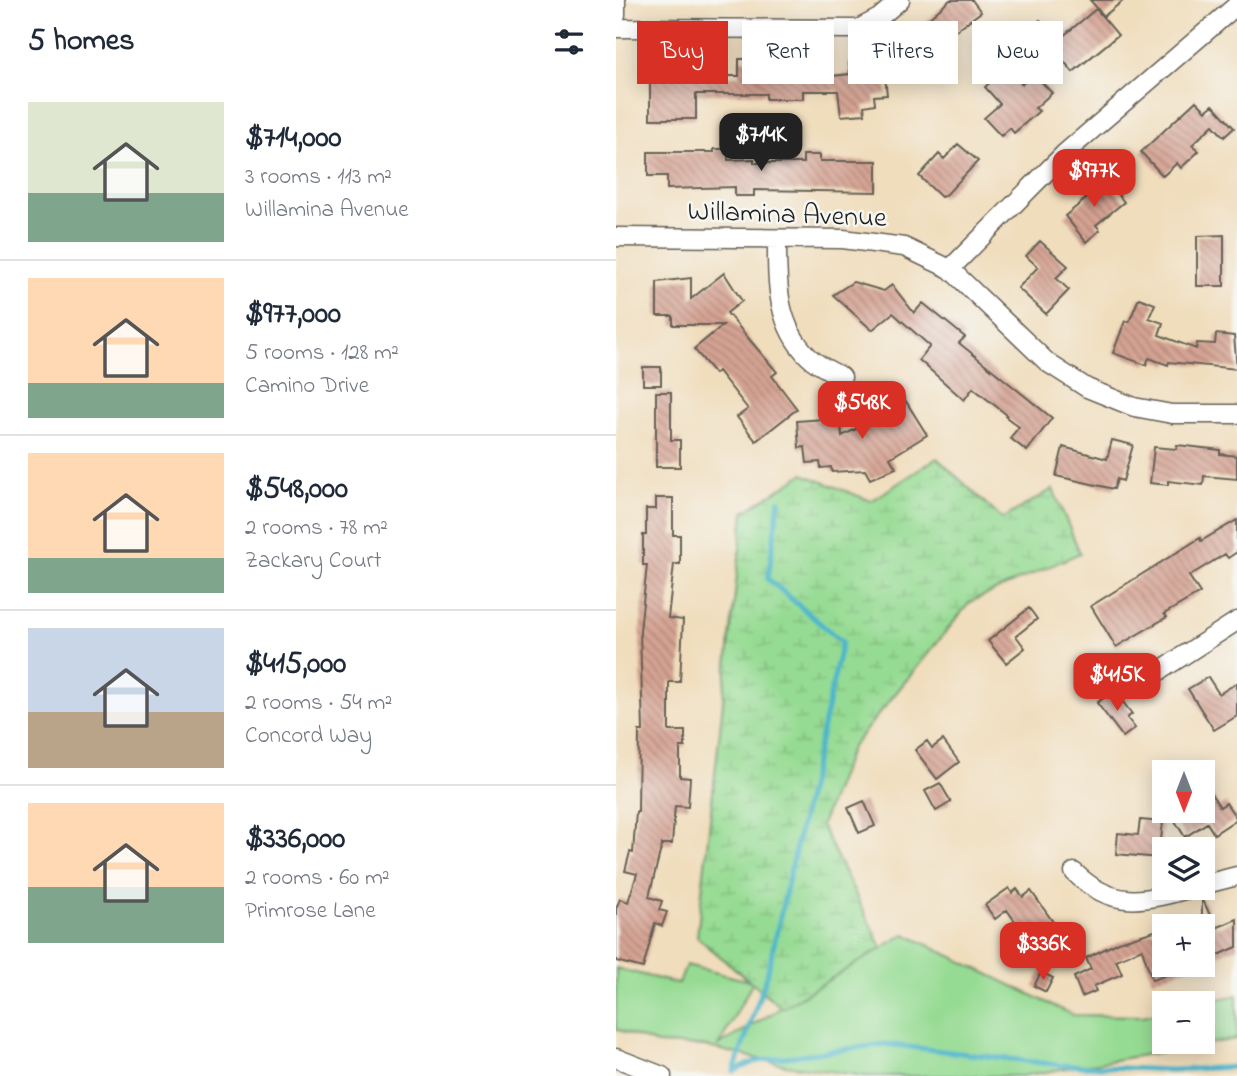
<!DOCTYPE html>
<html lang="en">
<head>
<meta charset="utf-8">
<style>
  :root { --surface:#fff; --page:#f2f2f3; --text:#1f2937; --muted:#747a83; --line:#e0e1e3; --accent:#d93025 }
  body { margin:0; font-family:"Indie Flower",sans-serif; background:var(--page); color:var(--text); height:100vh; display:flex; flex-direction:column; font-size:26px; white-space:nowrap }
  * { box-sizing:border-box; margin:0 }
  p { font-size:23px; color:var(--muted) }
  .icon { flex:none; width:38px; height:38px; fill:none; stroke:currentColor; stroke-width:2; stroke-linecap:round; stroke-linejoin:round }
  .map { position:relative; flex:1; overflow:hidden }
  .side { display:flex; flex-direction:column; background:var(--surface); width:616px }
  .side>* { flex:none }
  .guide { position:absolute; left:21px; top:21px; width:494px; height:63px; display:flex; gap:14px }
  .needle { width:46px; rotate:180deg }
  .buttons { position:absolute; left:536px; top:760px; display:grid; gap:14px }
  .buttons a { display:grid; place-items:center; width:63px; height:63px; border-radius:0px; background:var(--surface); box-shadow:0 4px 18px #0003; font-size:35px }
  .price { position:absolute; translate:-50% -60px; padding:0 16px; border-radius:14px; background:var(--accent); color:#fff; font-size:23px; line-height:46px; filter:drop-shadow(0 2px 4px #0008) }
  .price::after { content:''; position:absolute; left:50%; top:42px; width:21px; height:16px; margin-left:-10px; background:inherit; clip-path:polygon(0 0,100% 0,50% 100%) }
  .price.current { background:#222; color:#fff }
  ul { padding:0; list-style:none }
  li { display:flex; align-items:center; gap:21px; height:175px; padding:0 28px }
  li+li { border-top:2px solid var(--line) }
  li span { display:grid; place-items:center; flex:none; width:196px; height:140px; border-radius:0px; color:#555 }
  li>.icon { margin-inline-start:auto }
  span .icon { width:84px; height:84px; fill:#fffc; stroke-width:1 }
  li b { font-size:30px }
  h2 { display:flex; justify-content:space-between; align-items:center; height:84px; padding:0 28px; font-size:30px }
  .pill { padding:0 24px; border-radius:0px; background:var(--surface); box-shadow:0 4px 18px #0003; font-size:24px; line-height:63px }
  .pill.current { background:var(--accent); color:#fff }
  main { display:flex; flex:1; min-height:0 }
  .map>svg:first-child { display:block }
</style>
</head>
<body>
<main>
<section class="side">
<h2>5 homes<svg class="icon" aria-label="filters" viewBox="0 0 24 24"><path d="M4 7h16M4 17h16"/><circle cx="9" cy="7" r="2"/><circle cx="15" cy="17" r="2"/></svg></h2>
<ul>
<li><span style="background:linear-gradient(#dfe7d0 65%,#7fa58c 0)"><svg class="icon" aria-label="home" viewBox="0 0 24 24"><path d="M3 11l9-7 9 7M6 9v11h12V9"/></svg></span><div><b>$714,000</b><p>3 rooms · 113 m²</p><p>Willamina Avenue</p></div></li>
<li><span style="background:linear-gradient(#ffd9b3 75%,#7fa58c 0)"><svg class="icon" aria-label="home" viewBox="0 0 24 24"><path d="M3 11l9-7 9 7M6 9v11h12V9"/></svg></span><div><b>$977,000</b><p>5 rooms · 128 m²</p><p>Camino Drive</p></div></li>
<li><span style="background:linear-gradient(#ffd9b3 75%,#7fa58c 0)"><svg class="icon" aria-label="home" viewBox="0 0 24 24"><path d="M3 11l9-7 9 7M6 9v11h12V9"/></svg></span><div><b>$548,000</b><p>2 rooms · 78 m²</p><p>Zackary Court</p></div></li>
<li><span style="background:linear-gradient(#c9d6e8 60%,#b9a48a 0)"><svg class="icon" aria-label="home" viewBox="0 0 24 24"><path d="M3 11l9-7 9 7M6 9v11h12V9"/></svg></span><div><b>$415,000</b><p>2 rooms · 54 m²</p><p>Concord Way</p></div></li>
<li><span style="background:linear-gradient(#ffd9b3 60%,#7fa58c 0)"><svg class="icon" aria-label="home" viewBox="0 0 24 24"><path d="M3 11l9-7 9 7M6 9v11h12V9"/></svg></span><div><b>$336,000</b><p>2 rooms · 60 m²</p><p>Primrose Lane</p></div></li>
</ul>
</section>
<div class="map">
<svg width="621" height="1076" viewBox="0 0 621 1076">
  <defs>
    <pattern id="wetland-marsh" width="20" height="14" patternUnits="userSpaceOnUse" patternTransform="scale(1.75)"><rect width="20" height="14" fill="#96db93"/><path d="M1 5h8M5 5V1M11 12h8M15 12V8" fill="none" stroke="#81bb7e"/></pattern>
    <pattern id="building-back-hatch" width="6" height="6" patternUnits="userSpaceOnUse" patternTransform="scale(1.75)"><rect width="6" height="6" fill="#d5a393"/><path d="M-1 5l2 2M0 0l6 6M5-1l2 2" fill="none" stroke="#ac8477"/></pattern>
  </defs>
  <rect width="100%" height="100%" fill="#f6f6f2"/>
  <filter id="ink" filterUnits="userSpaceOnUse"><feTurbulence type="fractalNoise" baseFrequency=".0143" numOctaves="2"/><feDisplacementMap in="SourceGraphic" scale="14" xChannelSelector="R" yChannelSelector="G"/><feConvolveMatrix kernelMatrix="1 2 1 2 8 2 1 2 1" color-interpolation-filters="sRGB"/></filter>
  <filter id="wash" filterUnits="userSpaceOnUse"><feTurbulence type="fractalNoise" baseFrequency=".00686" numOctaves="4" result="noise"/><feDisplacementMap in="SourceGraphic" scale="28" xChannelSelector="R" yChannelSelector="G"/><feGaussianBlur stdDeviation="1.57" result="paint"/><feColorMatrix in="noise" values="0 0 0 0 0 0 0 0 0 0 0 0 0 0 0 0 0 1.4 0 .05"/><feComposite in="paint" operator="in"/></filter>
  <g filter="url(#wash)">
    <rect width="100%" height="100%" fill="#f0ddbc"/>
    <path fill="#96db93" stroke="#597c58" stroke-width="2" d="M289,934L457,1015L527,1016L548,1011V1041H586V1003L621,995V1039L406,1076H248L170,1065L87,1046L41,1044L0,1029V968L63,984L70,965L137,982L103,1045Z"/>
    <path fill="url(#wetland-marsh)" stroke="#597c58" stroke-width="2" d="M321,458L386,519L437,489L464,553L354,602L235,748L205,825L266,948L166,1008L81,937L128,512L187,474L255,501Z"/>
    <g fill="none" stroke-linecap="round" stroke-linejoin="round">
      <path stroke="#4cb5ca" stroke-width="5" d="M118,1071L151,975L226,642L152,579L163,501
        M118,1071L138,1062L162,1058L269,1044L443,1065L555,1070L621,1067"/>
    </g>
    <g id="blocks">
      <path fill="url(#building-back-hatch)" d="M334,0H356L365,12L324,42L309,22Z
        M474,0H508L488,16Z
        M480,9L502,35L457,72L436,47L426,56L408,34L424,20L441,41Z
        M123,59H140V66H206V77L234,74L233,63L267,59L271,95L258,96L259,104L248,106L249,114L225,116L222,91H187V99H150V94H80V119H34V63H64V66H76V76H123Z
        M391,67L406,84L418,74L436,93L419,108L423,111L398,133L394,128L385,136L368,118L384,104L369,87Z
        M580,101L590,111L597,105L618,128L608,137L597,125L576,145L583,151L565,168L561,163L547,176L525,152Z
        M342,144L362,161L330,195L325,197L303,176L323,154L328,159Z
        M98,149H112V160L138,159V163H187V155H204V161H261V192L138,190V196H119V187L51,189V176H32V152H98Z
        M488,177L508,202L480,225L484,230L470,242L449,216L471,198L467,194Z
        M608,235V286H581V236Z
        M424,241L452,266L440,278L453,290L430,314L402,288L422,267L410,256Z
        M108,273L126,301L111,313L161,372L156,376L181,409L140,441L121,417L132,409L102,371L99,374L78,349L107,325H57V316H41V282L75,278V299Z
        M237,282L268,291L276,285L298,313L307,303L349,337L343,343L436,418L411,451L394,438L403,427L390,417L391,415L357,388L348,400L303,360L314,346L277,313L256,330L217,295Z
        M523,298L539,304L533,318L547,323L543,335L580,349L581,343L599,344L600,334L618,336L621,369L553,362L552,365L533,358L530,365L497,353L509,321L513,322Z
        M27,367H45V385H27Z
        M40,392H55V440H64V467H40Z
        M286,395L311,435L274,458L280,468L254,479L249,470L216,472L215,467L205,468L204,462L191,463L189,447L183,448L181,421L208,419V423L225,422L226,436L260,419L257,414Z
        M496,440L517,445L507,481L501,479L498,489L440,476L447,447L491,459Z
        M561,445L604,450V454L621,456V479L588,476L587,485L552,481V485L534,483L538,447L560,449Z
        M40,498H57V535H64V564H58L52,618L67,620L64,682H53V731H69V747H64V777L74,778L72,807L59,806L56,844H46L33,897L46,901L43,910L51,912L46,926L39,923L27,968L0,961V909L4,899L12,902L21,874L9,871L14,852L17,853L20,812H22L23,731H27L24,631L31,565H27V535H30V509H40Z
        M621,520V552L612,558L609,554L573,576L584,593L548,614L551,617L500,647L475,606L584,538L585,541Z
        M413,608L421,619L400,636L409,648L390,663L372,641Z
        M592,677L603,694L621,683V716L598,730L572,689Z
        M498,690L516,714L511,718L519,728L507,737L481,703Z
        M327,740L343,762L321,779L299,750L311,741L316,748Z
        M586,780L604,807L610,803L621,819L598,834L591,823L569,837L552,810H586Z
        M324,783L335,802L320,811L309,791Z
        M248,801L259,826L243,833L232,808Z
        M524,820L547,822L543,858L500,854L502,833L522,835Z
        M393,888L396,893L401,889L407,897L415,891L452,943L427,961L391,910L379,919L369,905Z
        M586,898L600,928L621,919V947L586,962Z
        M548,928V964H575V967L536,980L526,949L500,960L506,974L478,986L480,991L466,997L458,977L475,969L470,958L503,942Z
        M425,972L437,978L430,992L418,986Z"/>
    </g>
  </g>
  <g filter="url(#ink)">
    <use href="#blocks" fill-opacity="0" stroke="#666054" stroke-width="2"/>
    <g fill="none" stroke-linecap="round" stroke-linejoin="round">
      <defs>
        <path id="minor" d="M0,15V0
          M0,28L242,29L263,18L284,0
          M0,237L227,239L288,247L334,269L432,363L471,388L518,407L556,414H621
          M161,239C161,282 160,325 193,357C201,365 215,371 226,377
          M334,269L449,153L621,5
          M537,675L621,621
          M458,872C498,911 529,901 579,887
          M586,885L621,876
          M0,1058L46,1076"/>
      </defs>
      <use href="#minor" stroke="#666054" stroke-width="21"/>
      <use href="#minor" stroke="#fff" stroke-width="18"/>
    </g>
  </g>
  <g text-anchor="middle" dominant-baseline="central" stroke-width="5" stroke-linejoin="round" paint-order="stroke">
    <g font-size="28" fill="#1c1c1c" stroke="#f6f6f2">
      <text transform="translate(171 216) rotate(2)">Willamina Avenue</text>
    </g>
  </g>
</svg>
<div class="buttons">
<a><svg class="needle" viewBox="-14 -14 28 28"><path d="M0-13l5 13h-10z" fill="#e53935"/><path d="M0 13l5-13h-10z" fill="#747a83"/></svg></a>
<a><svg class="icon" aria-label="layers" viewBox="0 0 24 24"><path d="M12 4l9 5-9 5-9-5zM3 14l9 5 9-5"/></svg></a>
<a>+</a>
<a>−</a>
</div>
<b class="price current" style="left:145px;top:173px">$714K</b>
<b class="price" style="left:478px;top:209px">$977K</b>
<b class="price" style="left:246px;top:441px">$548K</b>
<b class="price" style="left:501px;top:713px">$415K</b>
<b class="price" style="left:427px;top:982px">$336K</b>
<div class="guide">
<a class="pill current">Buy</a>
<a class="pill">Rent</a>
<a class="pill">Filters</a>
<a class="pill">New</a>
</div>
</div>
</main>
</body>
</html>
